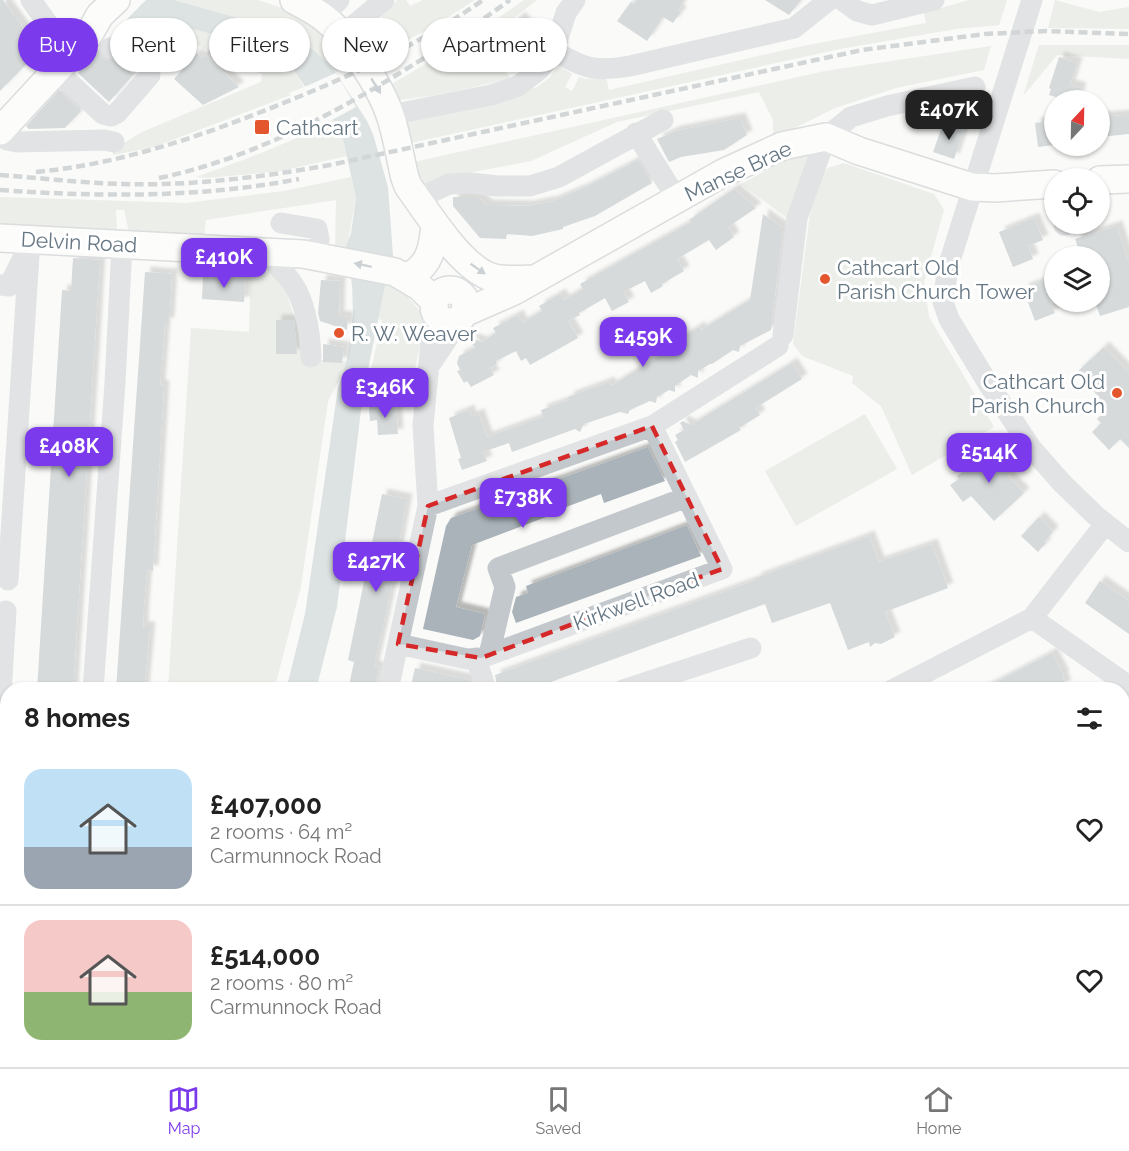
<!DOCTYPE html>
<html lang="en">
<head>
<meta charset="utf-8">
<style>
  :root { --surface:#fff; --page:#f6f6f6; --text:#222; --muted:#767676; --line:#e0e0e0; --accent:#7c3aed }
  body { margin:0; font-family:Raleway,sans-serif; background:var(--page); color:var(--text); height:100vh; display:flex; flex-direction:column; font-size:22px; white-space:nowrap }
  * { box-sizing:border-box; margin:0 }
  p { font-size:20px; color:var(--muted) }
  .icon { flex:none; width:33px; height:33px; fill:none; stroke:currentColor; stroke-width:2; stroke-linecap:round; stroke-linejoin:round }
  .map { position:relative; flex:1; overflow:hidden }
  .drawer { position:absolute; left:0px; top:682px; width:1130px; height:386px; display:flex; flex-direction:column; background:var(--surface); border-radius:24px 24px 0 0; box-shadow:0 2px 4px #0004 }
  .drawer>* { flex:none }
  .guide { position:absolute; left:18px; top:18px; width:600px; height:54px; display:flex; gap:12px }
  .needle { width:39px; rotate:22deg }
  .tools { position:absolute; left:1044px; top:90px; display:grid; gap:12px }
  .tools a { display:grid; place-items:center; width:66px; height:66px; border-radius:50%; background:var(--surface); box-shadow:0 2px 4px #0004; font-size:30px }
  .price { position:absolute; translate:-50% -51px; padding:0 14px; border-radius:12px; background:var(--accent); color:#fff; font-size:20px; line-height:39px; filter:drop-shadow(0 2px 3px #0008) }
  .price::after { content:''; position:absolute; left:50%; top:36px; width:18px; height:14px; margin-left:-9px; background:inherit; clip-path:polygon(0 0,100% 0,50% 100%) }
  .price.on { background:#222; color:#fff }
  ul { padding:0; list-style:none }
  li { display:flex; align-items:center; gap:18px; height:150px; padding:0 24px }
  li+li { border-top:2px solid var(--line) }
  li span { display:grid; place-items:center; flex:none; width:168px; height:120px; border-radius:18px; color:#555 }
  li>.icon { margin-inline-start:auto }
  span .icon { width:72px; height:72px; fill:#fffc; stroke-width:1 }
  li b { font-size:26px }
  h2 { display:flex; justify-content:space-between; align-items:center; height:72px; padding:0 24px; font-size:26px }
  .chip { padding:0 21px; border-radius:27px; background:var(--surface); box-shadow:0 2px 4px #0004; font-size:21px; line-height:54px }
  .chip.on { background:var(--accent); color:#fff }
  .tab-bar { display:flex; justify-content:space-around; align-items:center; height:84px; border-top:2px solid var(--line); background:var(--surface); font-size:16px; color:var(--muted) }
  .tab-bar a { display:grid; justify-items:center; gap:3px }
  .tab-bar .on { color:var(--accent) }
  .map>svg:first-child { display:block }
</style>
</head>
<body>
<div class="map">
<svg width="1129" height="1067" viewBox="0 0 1129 1067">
  <defs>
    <filter id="shadow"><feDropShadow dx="5.5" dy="-5.5" stdDeviation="1.5" flood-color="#0004"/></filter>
  </defs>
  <rect width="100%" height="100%" fill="#fafaf8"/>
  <path fill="#dadfd7" d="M174,0H258L282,8L312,24L336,45L352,66L336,72L315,51L285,31Z
    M398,0H406L410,6L423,0H475L436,25L373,58L368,50L391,37L380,14Z
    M524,0H537L484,41L510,78C473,88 437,96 399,100L390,85L468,39Z
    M969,0H1007L999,25L956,29L840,49L411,143L407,129L408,122L488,104L537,87L549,78L559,66L572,74L565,87L572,91L579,77L586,79L606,77L609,90L803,46L926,23L924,13Z
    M1055,0L1099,12L1129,7V29L1048,28Z
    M128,18L181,26L277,51L295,72L304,87L289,93L291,95L154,147L113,155V150L140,133L261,82L262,74L208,54L207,50C179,34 145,34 114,33Z
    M1039,45H1129V59L1057,55L1023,96Z
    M991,46L984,70L896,88L835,108L773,139V120L759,92L617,122L531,161L458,175L427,188L419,178L414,162L825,71Z
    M333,119C342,129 344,144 347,156L281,171L208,178L196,177C243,160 290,144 333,119Z
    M803,151L810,152L791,221L741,184Z
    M844,163L934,194L944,210L924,282L929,317L994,427L912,475L881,406L852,383L853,376L802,356L793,344L810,214L822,174L828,168Z
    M351,177L356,198L346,251L335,250L336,200L206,220L204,237L129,232L124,210H116L117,231L0,225V197L186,203L284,191Z
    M251,263L270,272L281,283L287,295L299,332L319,360L346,361L342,375L328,401L301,586L274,690H168L191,328L249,332Z
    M395,283L416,306L426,320L413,377L411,399L365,398L382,320L378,319L385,286Z
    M865,414L897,469L796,526L765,471Z"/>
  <path fill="#bbc7cb" d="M88,0H174L285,31L315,51L334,70L367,121L373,134L388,187L395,283L385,286L363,394L337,607L316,690H286L305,614L338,388L347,359L353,314L352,285L346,246L351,233L356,198L343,139L337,124L312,97L295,72L277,51L181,26L130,19Z
    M62,1061V1060L107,1061L101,1067H57Z"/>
  <path fill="#fafaf8" d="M85,0H146L126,20L87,3Z
    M336,73L356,107L330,121L302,88Z"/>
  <path fill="#aab3b9" filter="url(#shadow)" d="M0,0H3L40,50L0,91Z
    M637,0H684L678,10L681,12L673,23L663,17L647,41L617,21L631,2L634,4Z
    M765,0H801L789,15Z
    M520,17L539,39L525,52L517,43L510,49L499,36Z
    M197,53L201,58L205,55L239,87L203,105L174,79Z
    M94,54H99L105,60H116L134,74L109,102L79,74L78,69Z
    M1059,57L1077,63L1070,85L1081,88L1077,100H1066L1049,95L1051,89L1049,88Z
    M59,90L81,111L65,128L29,129L26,126Z
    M1129,115V134L1100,137V117Z
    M740,118L747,135L724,150L681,157L669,162L657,139L676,131Z
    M1054,120V145L1038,147L1035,123Z
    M943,124L964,130L954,159L933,152Z
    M638,160L652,183L595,216L563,227V229L532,236L507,234L506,239L480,238L453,206V197H478L487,205L528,206L553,201L584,188Z
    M734,189L756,208L728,227L734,237L716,250L709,240L677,259L684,271L662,284L663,286L651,293L645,281L623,292L629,302L612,311L605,298L579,313L580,315L568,321L578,338L530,365L526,358L521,361L516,351L496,361L497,364L490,368L494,375L471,387L467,381L464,383L457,371L460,370L457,363L459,356L475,348L468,337L482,342L496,333L493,328L518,315L522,323L542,311L539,306L560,294L564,300L583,289L580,284L691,222L689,220Z
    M763,214L783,228L771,330L740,346L739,352L733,350L712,364H710L698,371V378L691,375L675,386V392L669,390L657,397L656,403L650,401L630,410L628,414L620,412L584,424L580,432L575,429L512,452L509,443L483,452L487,461L462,470L458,459L461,458L449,418L469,410L471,417L479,414L487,437L543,417L541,410L569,400L568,397L609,382L611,386L672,348L670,345L676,341L699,327L701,330L750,300Z
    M1034,218L1043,240L1028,246L1033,259L1013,267L999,232Z
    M1117,226L1129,264V307L1100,316L1095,302H1100V256H1081L1075,239Z
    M73,258L100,260L73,690H37L62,290L71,291Z
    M145,272L172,274L169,323H165L160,385L164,386L153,571L147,570L144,605L143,627H150L144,690H116Z
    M203,276L246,279L244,302L202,299Z
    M1054,277V292L1048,295L1055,313L1035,321L1023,289Z
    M321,280L340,281L339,316L348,317L347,330L320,321L318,313Z
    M276,320H294L297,354H276Z
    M323,344L344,347L342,363L323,362Z
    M1104,347L1129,373V448L1120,439L1109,450L1092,432L1101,423L1097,419L1107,409L1098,400L1100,398L1076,373Z
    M792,363L802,379L757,407L756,409L760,415L739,428L741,430L685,462L675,442L678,440L675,435L684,430L680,423L683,421L691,425Z
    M396,405L398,434L378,435L377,420L370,421L369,407Z
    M987,444L992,451L996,448L1012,471L1007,475L1024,493L994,521L971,496L963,502L950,485L959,479L957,476L981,459L976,452Z
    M648,447L665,481L604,503L601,494L558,510L559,512L472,545L456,607L485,614L480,636L473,640L423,629L446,526L451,518Z
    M382,494L407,499L390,594L374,666L379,668L374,690H348L354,662L348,660Z
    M1039,517L1052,530V533L1044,542L1046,543L1038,552L1021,536Z
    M687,525L701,556L516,623L512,612L516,597L528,593L526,586Z
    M869,536L879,562L932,544L948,588L885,612L895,637L881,644L875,643L870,647L869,642L848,650L830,603L772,623L765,604L529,690H498L495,675L756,580V578Z
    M1100,581L1129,601V634L1085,603Z
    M1052,653L1064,676L1062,677L1066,685L1056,690H1050L1047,684L1036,690H981Z
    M415,668L470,680L473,690H410Z"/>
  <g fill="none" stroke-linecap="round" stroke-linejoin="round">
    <defs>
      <path id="major" d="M294,0C306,6 319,13 329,22C351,41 381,88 390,115C397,135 400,158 405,178L408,186C427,212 458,263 488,276C502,282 519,279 534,279
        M0,131L88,36L100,15L116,0
        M1100,180L1129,179
        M0,238L303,254L395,272L420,287L434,301
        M405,278C426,269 432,254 434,233
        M434 306a16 16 0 1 1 32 0a16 16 0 1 1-32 0Z
        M464,313L514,291L723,173L782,146L826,137L859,151L972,187L995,188L1054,184"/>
    </defs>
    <use href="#major" stroke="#b5babe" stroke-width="30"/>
    <path stroke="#c3c8cc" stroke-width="21" d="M31,0L62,44
      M842,0L857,11L872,15L934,0
      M1032,0L948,267L943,302L949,319L989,385L1032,449L1062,483L1096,516L1129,542
      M322,17L339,0
      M342,35L384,0
      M554,51C585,69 595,72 630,66L794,28L829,0
      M46,61L103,114L111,116L117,113L150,75L149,67L119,47L110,48
      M390,115L491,95L518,86L539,70L554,51L566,13L575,0
      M636,133L677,199
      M0,134L7,140L17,142L104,140L114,142
      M417,199L449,184L471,183L497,186H530L559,177L663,120
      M281,223L317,229L319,239L316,256
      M1064,225L1068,224
      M275,252V263C281,270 288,276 293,284C306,304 310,333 311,357
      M0,285L9,286L25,254
      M783,335L797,218L826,137L851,117L887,106L975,87
      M432,362L461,318
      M428,506L652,426L778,346
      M8,580L30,240
      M1032,618L1129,686
      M398,644L467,659L481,658L722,569L652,426
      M489,655L505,587L498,568L687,497
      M476,658L486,690
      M93,690L115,383L122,245
      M388,690L428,506L423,425L434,312
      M623,690L751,648
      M892,690L1032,618L1105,524
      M0,713L6,611
      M0,799L8,801
      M1122,879L1129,861
      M0,880L8,882
      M0,957L7,958
      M0,1030L8,1040
      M1122,1043L1124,1067
      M12,1060V1067
      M358,1060L359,1067
      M562,1060L563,1067
      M721,1060L722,1067
      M907,1060V1067
      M1016,1060L1017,1067
      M176,1067L179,1060"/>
    <use href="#major" stroke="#fff" stroke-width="27"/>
    <path stroke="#a2aab0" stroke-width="4.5" stroke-dasharray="9 4.5" stroke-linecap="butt" d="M36,172C121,164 202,136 281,104C351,76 420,44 483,0
      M0,175C41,178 83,183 124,184C193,186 262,177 330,165L862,50L985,34L1046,31L1129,34
      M159,178C246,160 324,119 400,73C437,50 474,26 510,0
      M0,190C100,197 200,198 299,179"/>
  </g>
  <defs><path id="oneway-solid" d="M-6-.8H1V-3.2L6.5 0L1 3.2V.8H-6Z" transform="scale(1.5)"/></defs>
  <g fill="#939fa8">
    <use href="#oneway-solid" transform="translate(376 86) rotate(58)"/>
    <use href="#oneway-solid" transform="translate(363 265) rotate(-168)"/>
    <use href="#oneway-solid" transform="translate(478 269) rotate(35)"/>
  </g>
  <path d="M0 0H1129V1067H0ZM652,426L722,569L481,658L398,644L428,506Z" fill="#fafaf8" fill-opacity=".55" fill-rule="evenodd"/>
  <path fill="none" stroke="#d62828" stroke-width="4.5" stroke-dasharray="12 8" stroke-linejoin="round" d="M652,426L722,569L481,658L398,644L428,506Z"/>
  <g fill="#e4572e" stroke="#fff" stroke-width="2">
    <rect x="254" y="119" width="16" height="16" rx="3"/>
    <circle cx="825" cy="279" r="6"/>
    <circle cx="339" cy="333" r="6"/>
    <circle cx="1117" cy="393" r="6"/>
  </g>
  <g text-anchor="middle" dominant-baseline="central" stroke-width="6" stroke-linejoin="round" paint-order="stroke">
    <g font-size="21" fill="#657683" stroke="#fff" text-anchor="start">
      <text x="276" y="127">Cathcart</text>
      <text x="837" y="267">Cathcart Old<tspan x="837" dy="24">Parish Church Tower</tspan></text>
      <text x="351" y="333">R. W. Weaver</text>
      <text x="1105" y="381" text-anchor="end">Cathcart Old<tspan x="1105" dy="24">Parish Church</tspan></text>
    </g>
    <g font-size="21" fill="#657683" stroke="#fff">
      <text transform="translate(738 171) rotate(-25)">Manse Brae</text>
      <text transform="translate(79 242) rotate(3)">Delvin Road</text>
      <text transform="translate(636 601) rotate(-20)">Kirkwell Road</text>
    </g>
  </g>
</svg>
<div class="tools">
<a><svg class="needle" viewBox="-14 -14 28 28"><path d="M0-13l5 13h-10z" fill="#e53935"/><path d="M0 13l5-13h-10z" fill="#767676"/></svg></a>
<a><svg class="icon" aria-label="locate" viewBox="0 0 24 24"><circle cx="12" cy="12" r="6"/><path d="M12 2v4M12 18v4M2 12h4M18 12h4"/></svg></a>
<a><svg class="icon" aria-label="layers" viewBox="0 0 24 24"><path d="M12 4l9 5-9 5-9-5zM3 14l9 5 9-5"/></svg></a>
</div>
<b class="price on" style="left:949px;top:141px">£407K</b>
<b class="price" style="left:224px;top:289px">£410K</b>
<b class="price" style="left:643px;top:368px">£459K</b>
<b class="price" style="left:385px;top:419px">£346K</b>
<b class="price" style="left:69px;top:478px">£408K</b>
<b class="price" style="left:989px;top:484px">£514K</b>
<b class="price" style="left:523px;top:529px">£738K</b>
<b class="price" style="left:376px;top:593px">£427K</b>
<div class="guide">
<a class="chip on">Buy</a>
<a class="chip">Rent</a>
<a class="chip">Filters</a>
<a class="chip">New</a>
<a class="chip">Apartment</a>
</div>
<section class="drawer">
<h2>8 homes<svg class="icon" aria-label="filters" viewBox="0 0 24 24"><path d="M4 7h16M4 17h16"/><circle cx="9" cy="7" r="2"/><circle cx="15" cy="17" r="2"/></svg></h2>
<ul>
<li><span style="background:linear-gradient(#bfe0f5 65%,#9aa5b1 0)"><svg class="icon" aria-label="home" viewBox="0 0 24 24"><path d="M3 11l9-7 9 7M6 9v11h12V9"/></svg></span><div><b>£407,000</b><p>2 rooms · 64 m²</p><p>Carmunnock Road</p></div><svg class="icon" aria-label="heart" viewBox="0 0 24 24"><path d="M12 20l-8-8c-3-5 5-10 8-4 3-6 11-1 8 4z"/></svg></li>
<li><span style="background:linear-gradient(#f6c9c9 60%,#8fb573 0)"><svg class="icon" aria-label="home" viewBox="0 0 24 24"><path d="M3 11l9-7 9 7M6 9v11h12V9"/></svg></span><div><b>£514,000</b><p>2 rooms · 80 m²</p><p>Carmunnock Road</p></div><svg class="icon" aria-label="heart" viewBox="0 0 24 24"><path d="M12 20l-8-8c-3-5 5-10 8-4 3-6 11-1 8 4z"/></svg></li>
</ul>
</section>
</div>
<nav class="tab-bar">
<a class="on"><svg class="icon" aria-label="map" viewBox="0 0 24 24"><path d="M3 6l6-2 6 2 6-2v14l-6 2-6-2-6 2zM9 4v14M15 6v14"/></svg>Map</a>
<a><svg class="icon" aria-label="saved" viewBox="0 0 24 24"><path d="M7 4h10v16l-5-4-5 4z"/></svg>Saved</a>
<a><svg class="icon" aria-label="home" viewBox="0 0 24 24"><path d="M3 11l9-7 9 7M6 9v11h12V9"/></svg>Home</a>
</nav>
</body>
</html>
